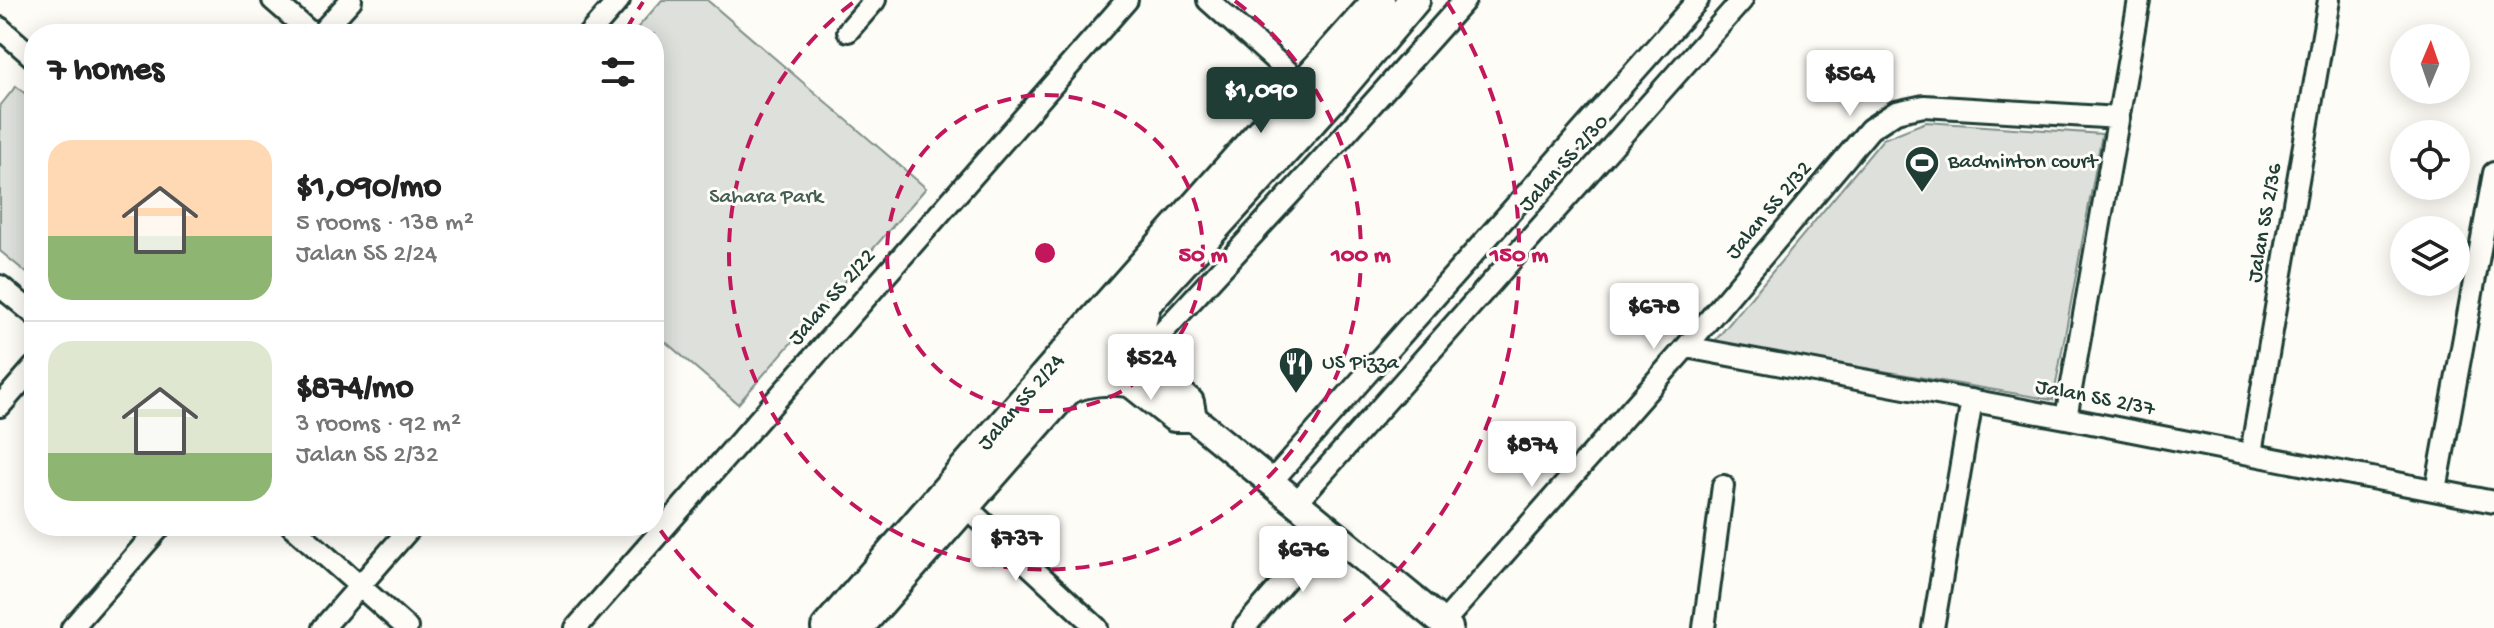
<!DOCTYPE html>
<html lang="en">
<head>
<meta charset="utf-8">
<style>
  :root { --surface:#fff; --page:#f6f6f6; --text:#222; --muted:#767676; --line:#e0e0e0; --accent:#1f3d34 }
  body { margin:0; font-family:"Gochi Hand",sans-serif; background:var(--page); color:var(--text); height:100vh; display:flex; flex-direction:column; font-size:30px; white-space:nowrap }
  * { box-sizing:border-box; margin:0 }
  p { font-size:26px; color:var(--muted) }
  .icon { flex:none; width:44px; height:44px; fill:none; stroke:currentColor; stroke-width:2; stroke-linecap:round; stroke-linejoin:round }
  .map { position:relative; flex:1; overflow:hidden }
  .side { position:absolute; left:24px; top:24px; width:640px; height:512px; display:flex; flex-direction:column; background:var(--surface); border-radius:32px; box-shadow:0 4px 20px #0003 }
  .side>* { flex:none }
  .needle { width:52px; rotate:2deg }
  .tools { position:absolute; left:2390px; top:24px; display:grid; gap:16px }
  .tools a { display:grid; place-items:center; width:80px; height:80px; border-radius:50%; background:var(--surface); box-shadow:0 4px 20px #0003; font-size:40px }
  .price { position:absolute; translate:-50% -68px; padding:0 18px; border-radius:8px; background:#fff; color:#222; font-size:26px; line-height:52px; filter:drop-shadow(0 2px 4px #0008) }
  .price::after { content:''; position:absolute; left:50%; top:48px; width:24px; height:18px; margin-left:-12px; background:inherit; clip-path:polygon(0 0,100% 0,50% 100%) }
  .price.current { background:var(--accent); color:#fff }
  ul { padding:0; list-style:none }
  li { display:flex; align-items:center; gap:24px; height:200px; padding:0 24px }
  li+li { border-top:2px solid var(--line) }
  li span { display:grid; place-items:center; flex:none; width:224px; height:160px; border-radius:24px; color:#555 }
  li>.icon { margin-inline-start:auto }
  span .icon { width:96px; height:96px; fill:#fffc; stroke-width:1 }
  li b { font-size:34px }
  h2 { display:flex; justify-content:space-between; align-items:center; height:96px; padding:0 24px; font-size:34px }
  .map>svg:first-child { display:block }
</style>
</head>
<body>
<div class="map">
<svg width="2494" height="628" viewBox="0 0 2494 628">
  <rect width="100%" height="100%" fill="#fdfcf7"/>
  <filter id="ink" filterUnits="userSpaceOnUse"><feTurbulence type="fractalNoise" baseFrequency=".0125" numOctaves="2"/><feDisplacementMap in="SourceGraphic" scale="16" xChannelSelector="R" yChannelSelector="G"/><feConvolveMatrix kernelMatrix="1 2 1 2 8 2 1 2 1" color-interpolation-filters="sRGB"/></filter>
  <g filter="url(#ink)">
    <path fill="#dde0db" stroke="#7e8e88" stroke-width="2" d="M662,0H707L926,188L738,404L654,332V34H632Z
      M16,86L34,101V279L0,251V106Z
      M1926,122L2102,134L2053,400L1714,342L1883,139Z"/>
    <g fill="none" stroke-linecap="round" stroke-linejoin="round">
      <defs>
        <path id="minor" d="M273,0L312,34
          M1208,0L1304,86
          M0,28L34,58
          M848,31L875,0
          M320,34L351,0
          M589,34L619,0
          M0,286L34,314
          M1686,347L2066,418L2494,502
          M1146,365L1161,334L1340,140L1465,0
          M0,406L34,367
          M2066,418L2139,0
          M2251,453L2329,0
          M1271,482L1698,0
          M2436,490L2494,173
          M1296,503L1742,0
          M964,505L1097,628
          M292,526L407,628
          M1443,623L1686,347L1870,129L1896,112L1924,106L2119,118
          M72,628L161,526
          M323,628L412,526
          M576,628L1127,0
          M1244,628L1329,530
          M1704,628L1723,486
          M1933,628L1972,400"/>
        <path id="tertiary" d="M1131,352L1190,402L1193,418L1449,628
          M1114,370L1174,418H1193"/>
        <g id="secondary">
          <path d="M1145,305C1138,327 1137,343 1146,365"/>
          <path d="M1067,389C1085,380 1108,378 1128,381"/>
          <path id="s1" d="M827,628L1069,349L1379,0"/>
          <path d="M857,628L1067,389L1329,101L1414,0"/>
        </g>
      </defs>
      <use href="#minor" stroke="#1f3d34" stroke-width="26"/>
      <use href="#tertiary" stroke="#1f3d34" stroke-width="32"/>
      <use href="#secondary" stroke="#1f3d34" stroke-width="36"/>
      <use href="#minor" stroke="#fdfcf7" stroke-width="20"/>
      <use href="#tertiary" stroke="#fdfcf7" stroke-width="26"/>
      <use href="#secondary" stroke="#fdfcf7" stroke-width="30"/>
    </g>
  </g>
  <g fill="none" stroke="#c2185b" stroke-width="4" stroke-dasharray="14 10">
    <circle cx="1045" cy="253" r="158"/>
    <path d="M1235 1A316 316 0 1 1 855 1"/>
    <path d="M753 627A474 474 0 0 1 654 521M626 30A474 474 0 0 1 643 2M1447 2A474 474 0 0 1 1337 627"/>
  </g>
  <defs>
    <symbol id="stadium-pin" viewBox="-11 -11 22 30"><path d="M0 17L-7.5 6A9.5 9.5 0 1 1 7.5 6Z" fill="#1f3d34" stroke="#fdfcf7"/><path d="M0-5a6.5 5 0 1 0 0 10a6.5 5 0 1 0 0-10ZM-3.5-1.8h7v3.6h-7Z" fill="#fff"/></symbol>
    <symbol id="restaurant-pin" viewBox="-11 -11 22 30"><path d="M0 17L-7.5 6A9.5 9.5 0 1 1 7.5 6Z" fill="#1f3d34" stroke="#fdfcf7"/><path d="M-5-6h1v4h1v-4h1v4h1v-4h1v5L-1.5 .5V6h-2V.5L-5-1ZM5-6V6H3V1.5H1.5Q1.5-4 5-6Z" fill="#fff"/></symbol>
  </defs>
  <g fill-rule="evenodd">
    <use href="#stadium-pin" x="1902" y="143" width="40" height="54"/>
    <use href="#restaurant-pin" x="1276" y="344" width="40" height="54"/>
  </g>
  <g text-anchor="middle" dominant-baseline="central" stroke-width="6" stroke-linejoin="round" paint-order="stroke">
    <g font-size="22" fill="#1f3d34" stroke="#fdfcf7" text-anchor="start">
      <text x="1948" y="163">Badminton court</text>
      <text x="1322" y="364">US Pizza</text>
    </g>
    <g font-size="22" fill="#1f3d34" stroke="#fdfcf7">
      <text transform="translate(1565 164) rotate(-48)">Jalan SS 2/30</text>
      <text transform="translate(1770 211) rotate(-50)">Jalan SS 2/32</text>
      <text transform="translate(2266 223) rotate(-80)">Jalan SS 2/36</text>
      <text transform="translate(833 298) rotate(-49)">Jalan SS 2/22</text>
      <text transform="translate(2095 399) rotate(11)">Jalan SS 2/37</text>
      <text stroke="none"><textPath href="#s1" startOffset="298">Jalan SS 2/24</textPath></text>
    </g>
    <g font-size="22" fill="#455e55" stroke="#fdfcf7">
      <text x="766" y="198">Sahara Park</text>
    </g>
  </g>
  <circle cx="1045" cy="253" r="12" fill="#c2185b" stroke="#fdfcf7" stroke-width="4"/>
  <g font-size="24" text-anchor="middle" font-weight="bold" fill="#c2185b" stroke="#fdfcf7" stroke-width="6" stroke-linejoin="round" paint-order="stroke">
    <text x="1203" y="261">50 m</text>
    <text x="1361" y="261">100 m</text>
    <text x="1519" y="261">150 m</text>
  </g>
</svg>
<div class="tools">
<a><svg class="needle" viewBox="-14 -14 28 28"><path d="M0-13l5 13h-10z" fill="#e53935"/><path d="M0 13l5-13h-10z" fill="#767676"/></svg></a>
<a><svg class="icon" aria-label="locate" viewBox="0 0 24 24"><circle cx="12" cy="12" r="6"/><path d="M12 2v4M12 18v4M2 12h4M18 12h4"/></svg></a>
<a><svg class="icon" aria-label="layers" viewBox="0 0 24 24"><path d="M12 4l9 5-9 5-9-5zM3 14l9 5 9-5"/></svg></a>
</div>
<b class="price" style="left:1850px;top:118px">$564</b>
<b class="price current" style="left:1261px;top:135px">$1,090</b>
<b class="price" style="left:1654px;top:351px">$678</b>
<b class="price" style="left:1151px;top:402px">$524</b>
<b class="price" style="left:1532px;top:489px">$874</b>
<b class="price" style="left:1016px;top:583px">$737</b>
<b class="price" style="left:1303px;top:594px">$676</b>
<section class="side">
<h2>7 homes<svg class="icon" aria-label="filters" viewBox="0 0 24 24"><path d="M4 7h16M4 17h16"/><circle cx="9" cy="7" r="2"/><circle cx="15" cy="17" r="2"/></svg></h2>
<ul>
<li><span style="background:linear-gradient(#ffd9b3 60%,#8fb573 0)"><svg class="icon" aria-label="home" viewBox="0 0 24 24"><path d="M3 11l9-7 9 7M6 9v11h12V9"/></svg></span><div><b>$1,090/mo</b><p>5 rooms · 138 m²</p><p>Jalan SS 2/24</p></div></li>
<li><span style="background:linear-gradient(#dfe7d0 70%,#8fb573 0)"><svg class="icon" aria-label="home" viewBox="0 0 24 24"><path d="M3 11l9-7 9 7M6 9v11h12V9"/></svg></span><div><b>$874/mo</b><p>3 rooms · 92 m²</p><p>Jalan SS 2/32</p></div></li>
</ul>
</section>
</div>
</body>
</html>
